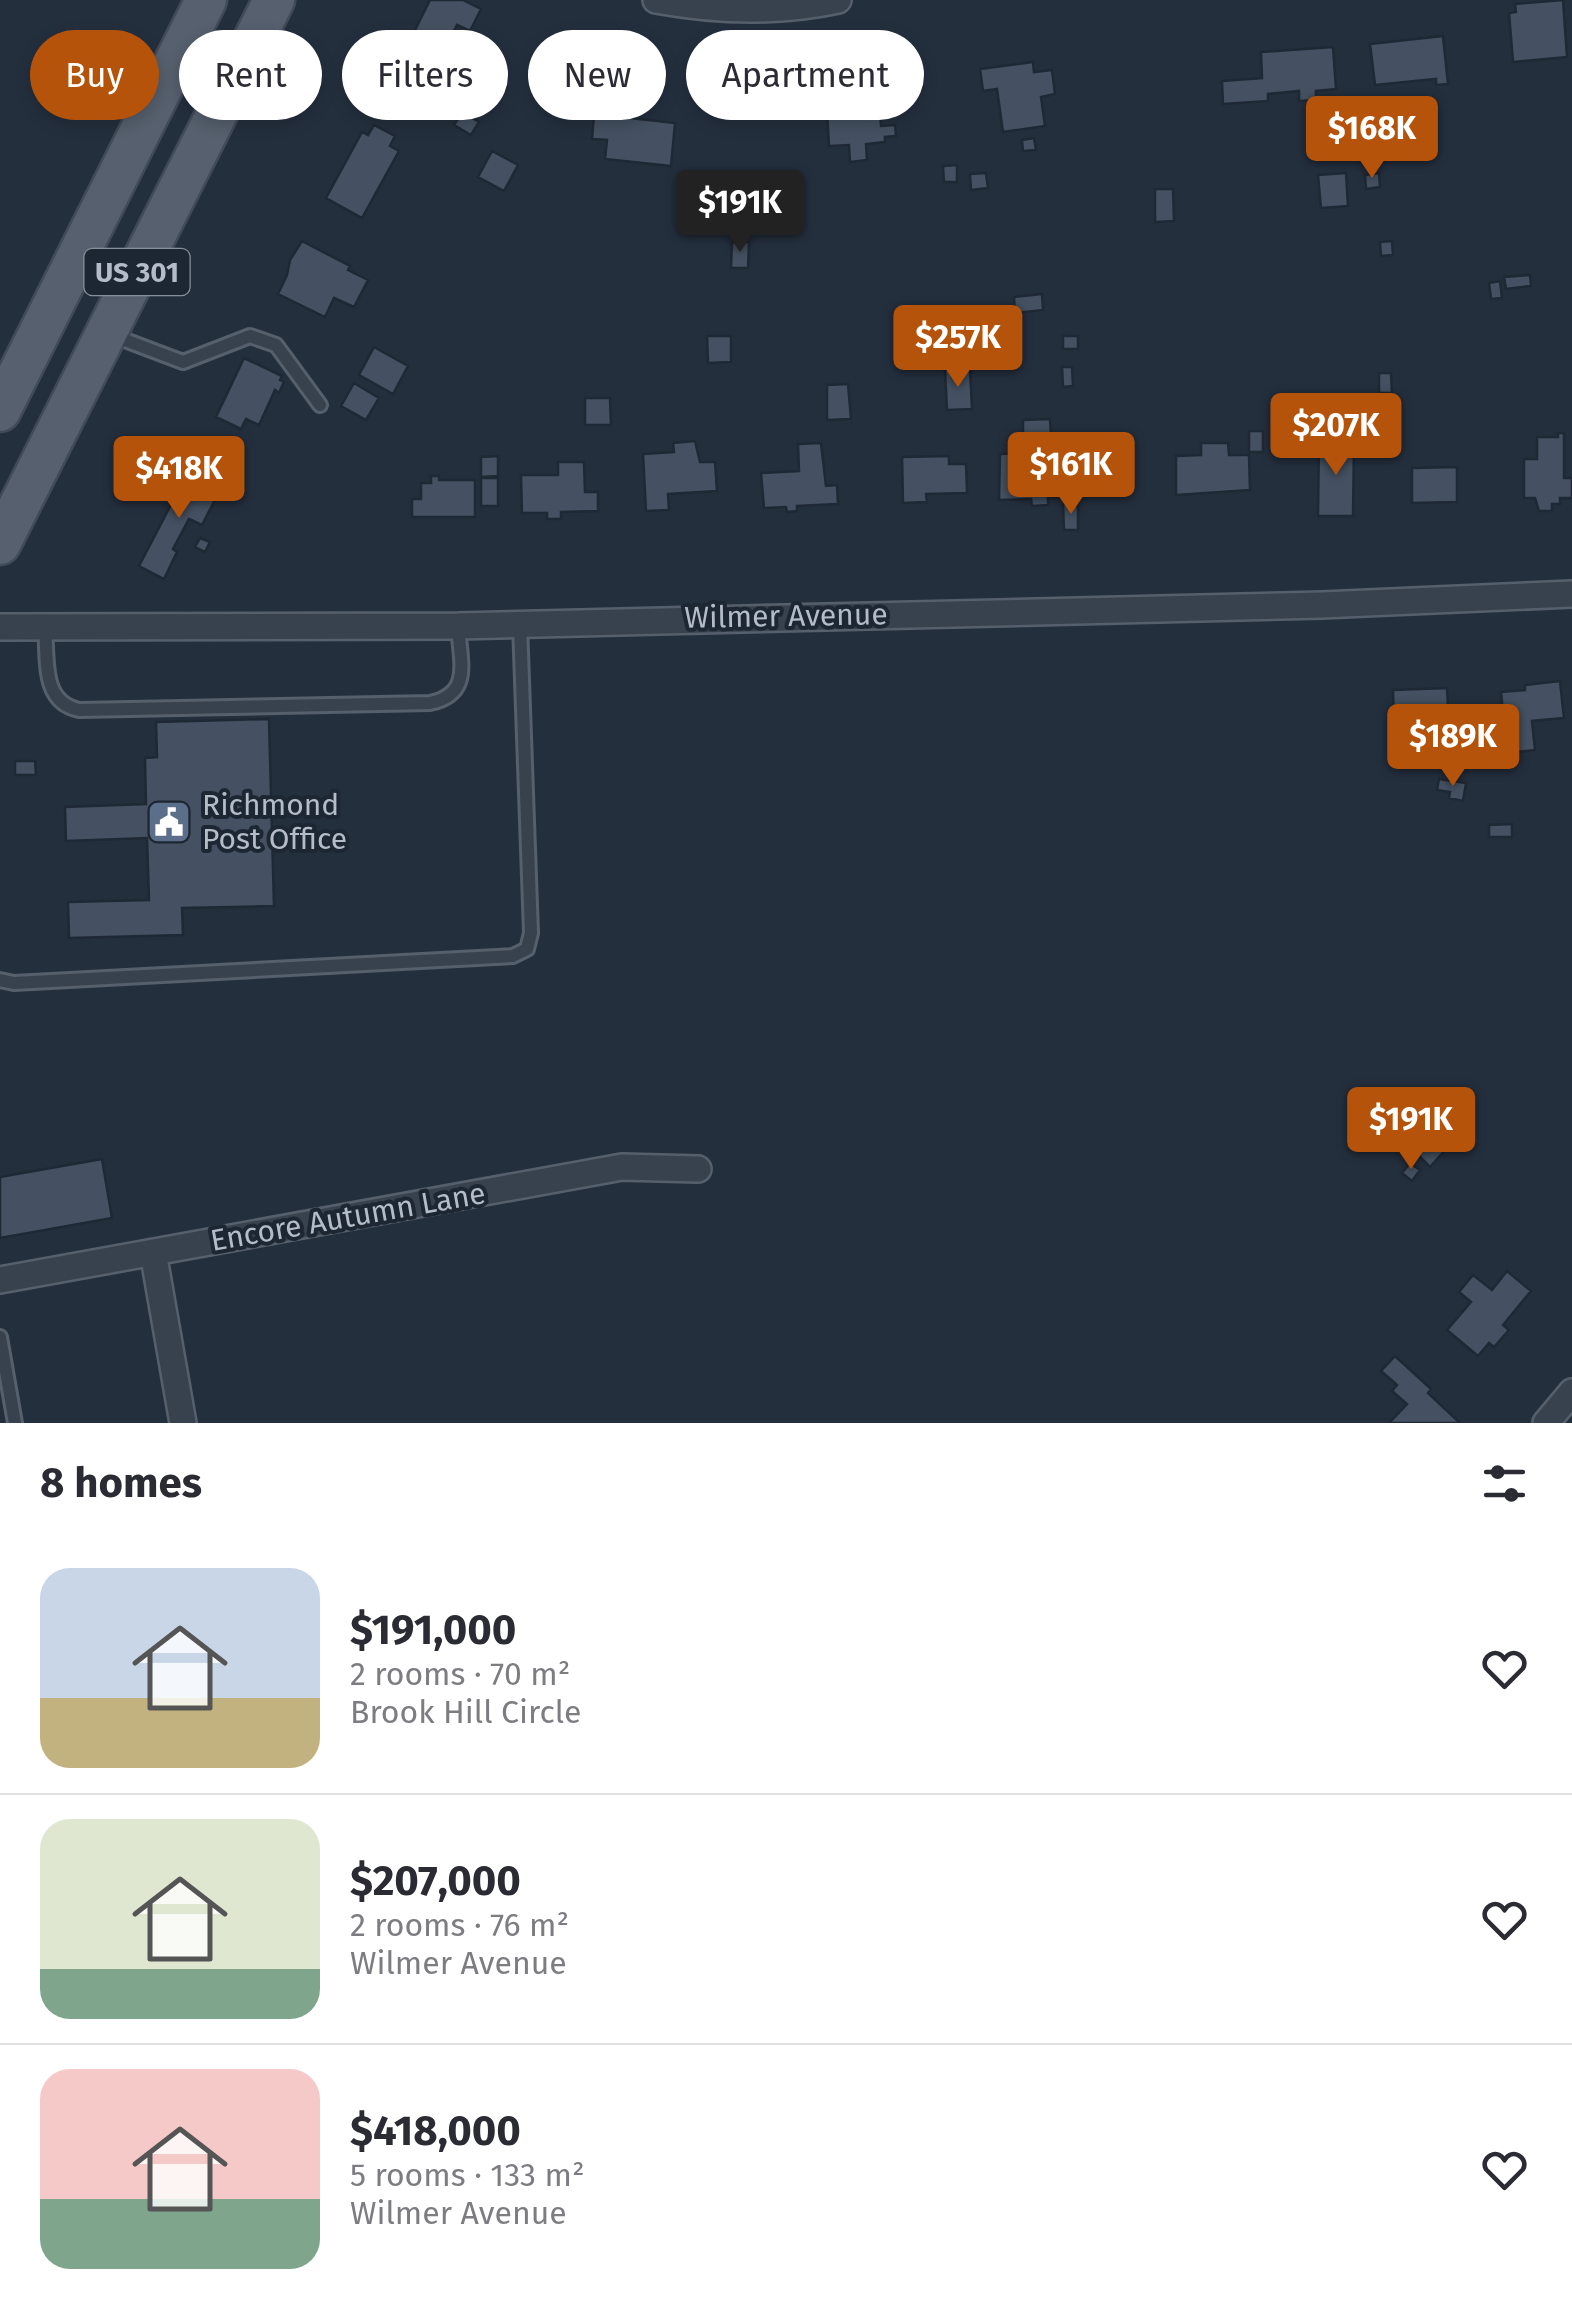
<!DOCTYPE html>
<html lang="en">
<head>
<meta charset="utf-8">
<style>
  :root { --surface:#fff; --page:#f2f2f3; --text:#2b2b33; --muted:#7c7c81; --line:#e1e1e2; --accent:#b45309 }
  body { margin:0; font-family:"Fira Sans",sans-serif; background:var(--page); color:var(--text); height:100vh; display:flex; flex-direction:column; font-size:38px; white-space:nowrap }
  * { box-sizing:border-box; margin:0 }
  p { font-size:32px; color:var(--muted) }
  .icon { flex:none; width:55px; height:55px; fill:none; stroke:currentColor; stroke-width:2; stroke-linecap:round; stroke-linejoin:round }
  .map { position:relative; height:1423px; overflow:hidden }
  .details { display:flex; flex-direction:column; background:var(--surface); flex:1 }
  .details>* { flex:none }
  .hud { position:absolute; left:30px; top:30px; width:1000px; height:90px; display:flex; gap:20px }
  .price { position:absolute; translate:-50% -85px; padding:0 22px; border-radius:10px; background:var(--accent); color:#fff; font-size:32px; line-height:65px; filter:drop-shadow(0 2px 5px #0008) }
  .price::after { content:''; position:absolute; left:50%; top:60px; width:30px; height:22px; margin-left:-15px; background:inherit; clip-path:polygon(0 0,100% 0,50% 100%) }
  .price.on { background:#222; color:#fff }
  ul { padding:0; list-style:none }
  li { display:flex; align-items:center; gap:30px; height:250px; padding:0 40px }
  li+li { border-top:2px solid var(--line) }
  li span { display:grid; place-items:center; flex:none; width:280px; height:200px; border-radius:30px; color:#555 }
  li>.icon { margin-inline-start:auto }
  span .icon { width:120px; height:120px; fill:#fffc; stroke-width:1 }
  li b { font-size:42px }
  h2 { display:flex; justify-content:space-between; align-items:center; height:120px; padding:0 40px; font-size:42px }
  .tag { padding:0 35px; border-radius:45px; background:var(--surface); box-shadow:0 5px 15px #0003; font-size:35px; line-height:90px }
  .tag.on { background:var(--accent); color:#fff }
  .map>svg:first-child { display:block }
</style>
</head>
<body>
<div class="map">
<svg width="1572" height="1423" viewBox="0 0 1572 1423">
  <rect width="100%" height="100%" fill="#242f3e"/>
  <path fill="#455162" stroke="#1f2835" stroke-width="2.5" d="M430,0H463L481,9L470,31L457,25L437,64L406,48Z
    M1563,0L1567,57L1513,62L1509,13L1516,12L1515,4Z
    M1443,36L1448,84L1436,85V79L1375,85L1370,44Z
    M1333,47L1336,89L1316,91V100L1299,101V91L1268,94V101L1223,104L1222,81L1262,78L1261,52Z
    M1033,62L1034,72L1052,70L1055,94L1041,97L1045,126L1003,132L997,89L983,91L980,69Z
    M879,98L881,126L895,125L896,136L885,137V142L866,144L867,160L850,162L849,145L829,146L827,113L852,111V99Z
    M462,112L479,122L471,135L454,125Z
    M594,114L675,123L671,166L605,159L607,140L592,139Z
    M374,125L395,136L390,146L399,151L362,218L326,198L362,132L368,135Z
    M1034,138L1036,150L1023,151L1022,140Z
    M492,151L518,165L504,191L478,177Z
    M957,165V182H944L943,166Z
    M986,173L988,188L971,190L970,174Z
    M1346,173L1348,206L1321,208L1318,175Z
    M1379,173L1380,187L1366,189L1365,175Z
    M1155,189H1173L1174,221L1155,222Z
    M302,241L350,266L348,270L368,280L354,307L334,298L325,317L278,294L287,275L290,260Z
    M1392,241L1393,255L1381,256L1380,242Z
    M732,242H749L748,268H731Z
    M1530,275L1531,286L1506,289L1504,277Z
    M1500,281L1502,298L1491,299L1489,283Z
    M1042,294L1043,310L1015,313L1014,297Z
    M707,336H731V362L708,363Z
    M1063,336H1078V349H1063Z
    M962,338H972L973,360H963Z
    M374,347L408,366L393,394L359,375Z
    M244,358L282,376L280,380L284,382L279,393L275,390L259,425L246,419L241,429L216,417Z
    M1062,367H1072L1073,386L1063,387Z
    M970,369L972,409L947,410L945,370Z
    M1379,373H1391L1392,393H1379Z
    M354,383L379,398L366,420L341,406Z
    M848,384L851,419L827,420V385Z
    M585,398H610L611,425H585Z
    M1050,419L1052,453H1058L1059,438H1080L1082,499L1048,497V505L1032,506L1031,499L999,500L1000,454L1023,453V420Z
    M1249,431H1263V452H1249Z
    M1558,433H1564V478H1572V498H1560V504H1552V511H1539L1535,498H1524V459H1537V437H1558Z
    M1319,436H1340V445H1354L1353,516H1318Z
    M695,441L700,462H715L717,491L668,494L669,510L646,511L643,454L674,452L673,443Z
    M821,443L826,486L837,485L838,504L797,506V511L787,512L786,507L764,508L761,473L799,471L798,444Z
    M1201,443H1228L1229,455H1249L1250,490L1176,495V456L1201,455Z
    M498,456V476L481,477V457Z
    M949,456V464H966L967,493L926,494L927,502L903,503L902,457Z
    M558,462H584L585,492H598V511L561,512V519H547V513H522L521,475H558Z
    M1457,467V502L1412,503V468Z
    M189,471L221,488L202,525L189,519L173,549L177,552L164,579L139,566L176,495L171,492L175,484L181,487Z
    M431,476H439V480H475V517H412V499H421V483H431Z
    M481,478H498V506H481Z
    M1063,504H1078V530H1064Z
    M200,538L210,542L205,552L195,547Z
    M1560,681L1564,718L1532,721L1535,750L1507,753L1501,692L1525,690V685Z
    M1447,688L1449,727H1444V740L1422,741L1421,727L1394,728L1393,690Z
    M269,719L274,906L182,908L183,935L69,938L68,902L149,900L147,838L66,841L65,807L146,804L145,758L157,757L156,722Z
    M15,761H35L36,775H15Z
    M1439,779L1466,783L1463,801L1449,798L1450,792L1437,790Z
    M1512,824V837H1489V825Z
    M1427,1129L1447,1148L1430,1167L1410,1147Z
    M102,1159L112,1218L0,1238V1177Z
    M1410,1163L1420,1170L1412,1181L1402,1173Z
    M1507,1271L1531,1291L1503,1325L1509,1330L1494,1347L1489,1343L1478,1356L1447,1330L1471,1302L1459,1292L1473,1275L1492,1290Z
    M1395,1356L1431,1389L1428,1393L1460,1423H1389L1407,1404L1392,1391L1397,1385L1381,1371Z"/>
  <g fill="none" stroke-linecap="round" stroke-linejoin="round">
    <defs>
      <path id="lane" d="M109,334L183,362L250,336L276,345L320,405
        M45,628C48,660 41,702 79,710L430,703C473,694 460,661 458,626
        M0,980L14,983L513,956L527,949L531,933L520,624
        M0,1337L15,1423"/>
      <path id="street" d="M656,0C716,11 778,13 838,0
        M0,627L458,626L1322,605L1572,594
        M153,1252L183,1423
        M0,1280L622,1167L698,1169
        M1546,1423L1572,1392"/>
      <path id="primary" d="M0,411L206,0
        M0,544L274,0"/>
    </defs>
    <use href="#lane" stroke="#565f6c" stroke-width="18"/>
    <use href="#street" stroke="#565f6c" stroke-width="30"/>
    <use href="#primary" stroke="#414a57" stroke-width="45"/>
    <use href="#lane" stroke="#38414e" stroke-width="12"/>
    <use href="#street" stroke="#38414e" stroke-width="25"/>
    <use href="#primary" stroke="#56606e" stroke-width="40"/>
  </g>
  <defs>
    <symbol id="civic-square" viewBox="-11 -11 22 22"><rect x="-9" y="-9" width="18" height="18" rx="4" fill="#5c6f8a" stroke="#1d2633"/><path d="M-.6-6.5H3V-4.5H.6V-3L4-1V1h2V6H-6V1h2V-1L-.6-3ZM-1.2 2.5V6h2.4V2.5Z" fill="#fff"/></symbol>
  </defs>
  <g fill-rule="evenodd">
    <use href="#civic-square" x="144" y="797" width="50" height="50"/>
  </g>
  <g text-anchor="middle" dominant-baseline="central" stroke-width="8" stroke-linejoin="round" paint-order="stroke">
    <rect fill="#1d2633" stroke="#878f9c" stroke-width="2.5" x="84.5" y="249" width="105" height="46" rx="8"/>
    <g font-size="28" font-weight="bold" fill="#b4bcc9">
      <text x="137" y="272">US 301</text>
    </g>
    <g font-size="30" fill="#b4bcc9" stroke="#1d2633">
      <text transform="translate(786 616) rotate(-1)">Wilmer Avenue</text>
      <text transform="translate(348 1217) rotate(-10)">Encore Autumn Lane</text>
    </g>
    <g font-size="30" fill="#b4bcc9" stroke="#1d2633" text-anchor="start">
      <text x="202" y="805">Richmond<tspan x="202" dy="34">Post Office</tspan></text>
    </g>
  </g>
</svg>
<b class="price" style="left:1372px;top:181px">$168K</b>
<b class="price on" style="left:740px;top:255px">$191K</b>
<b class="price" style="left:958px;top:390px">$257K</b>
<b class="price" style="left:1336px;top:478px">$207K</b>
<b class="price" style="left:1071px;top:517px">$161K</b>
<b class="price" style="left:179px;top:521px">$418K</b>
<b class="price" style="left:1453px;top:789px">$189K</b>
<b class="price" style="left:1411px;top:1172px">$191K</b>
<div class="hud">
<a class="tag on">Buy</a>
<a class="tag">Rent</a>
<a class="tag">Filters</a>
<a class="tag">New</a>
<a class="tag">Apartment</a>
</div>
</div>
<section class="details">
<h2>8 homes<svg class="icon" aria-label="filters" viewBox="0 0 24 24"><path d="M4 7h16M4 17h16"/><circle cx="9" cy="7" r="2"/><circle cx="15" cy="17" r="2"/></svg></h2>
<ul>
<li><span style="background:linear-gradient(#c9d6e8 65%,#c2b280 0)"><svg class="icon" aria-label="home" viewBox="0 0 24 24"><path d="M3 11l9-7 9 7M6 9v11h12V9"/></svg></span><div><b>$191,000</b><p>2 rooms · 70 m²</p><p>Brook Hill Circle</p></div><svg class="icon" aria-label="heart" viewBox="0 0 24 24"><path d="M12 20l-8-8c-3-5 5-10 8-4 3-6 11-1 8 4z"/></svg></li>
<li><span style="background:linear-gradient(#dfe7d0 75%,#7fa58c 0)"><svg class="icon" aria-label="home" viewBox="0 0 24 24"><path d="M3 11l9-7 9 7M6 9v11h12V9"/></svg></span><div><b>$207,000</b><p>2 rooms · 76 m²</p><p>Wilmer Avenue</p></div><svg class="icon" aria-label="heart" viewBox="0 0 24 24"><path d="M12 20l-8-8c-3-5 5-10 8-4 3-6 11-1 8 4z"/></svg></li>
<li><span style="background:linear-gradient(#f6c9c9 65%,#7fa58c 0)"><svg class="icon" aria-label="home" viewBox="0 0 24 24"><path d="M3 11l9-7 9 7M6 9v11h12V9"/></svg></span><div><b>$418,000</b><p>5 rooms · 133 m²</p><p>Wilmer Avenue</p></div><svg class="icon" aria-label="heart" viewBox="0 0 24 24"><path d="M12 20l-8-8c-3-5 5-10 8-4 3-6 11-1 8 4z"/></svg></li>
</ul>
</section>
</body>
</html>
